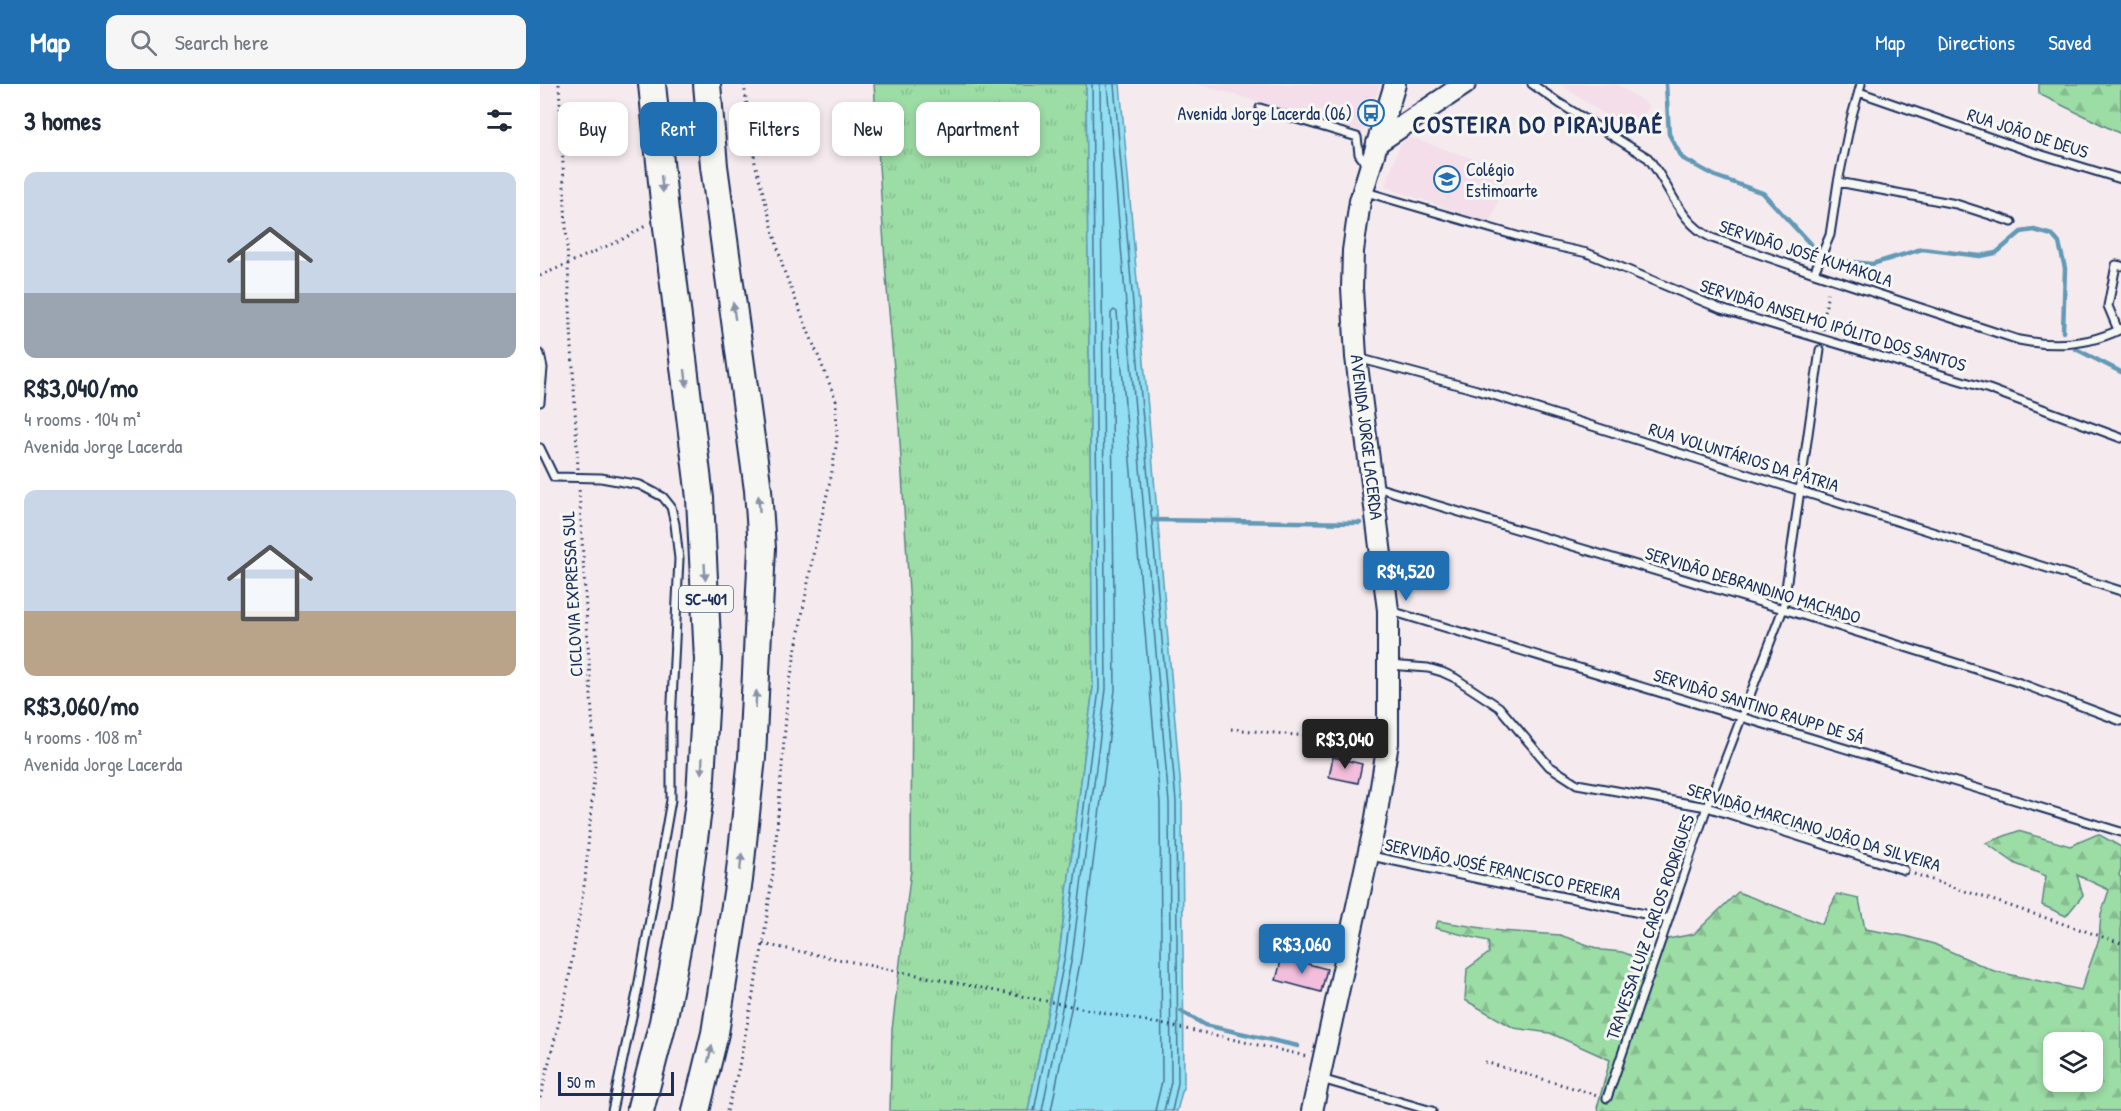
<!DOCTYPE html>
<html lang="en">
<head>
<meta charset="utf-8">
<style>
  :root { --surface:#fff; --page:#f6f6f7; --text:#1f2937; --muted:#747a83; --accent:#1f6fb2 }
  body { margin:0; font-family:"Patrick Hand",sans-serif; background:var(--page); color:var(--text); height:100vh; display:flex; flex-direction:column; font-size:22px; white-space:nowrap }
  * { box-sizing:border-box; margin:0 }
  p { font-size:20px; color:var(--muted) }
  .icon { flex:none; width:33px; height:33px; fill:none; stroke:currentColor; stroke-width:2; stroke-linecap:round; stroke-linejoin:round }
  .map { position:relative; flex:1; overflow:hidden }
  .panel { display:flex; flex-direction:column; background:var(--surface); width:540px }
  .panel>* { flex:none }
  .hud { position:absolute; left:18px; top:18px; width:570px; height:54px; display:flex; gap:12px }
  .controls { position:absolute; left:1503px; top:948px; display:grid; gap:12px }
  .controls a { display:grid; place-items:center; width:60px; height:60px; border-radius:12px; background:var(--surface); box-shadow:0 3px 9px #0003; font-size:30px }
  .scale { position:absolute; left:18px; bottom:15px; width:116px; box-sizing:border-box; padding-left:6px; border:3px solid #1b2f5e; border-top:0; font-size:16px; line-height:21px; white-space:nowrap; color:#1b2f5e; -webkit-text-stroke:4px #f6f6f2; paint-order:stroke }
  .price { position:absolute; translate:-50% -51px; padding:0 14px; border-radius:6px; background:var(--accent); color:#fff; font-size:20px; line-height:39px; filter:drop-shadow(0 2px 3px #0008) }
  .price::after { content:''; position:absolute; left:50%; top:36px; width:18px; height:14px; margin-left:-9px; background:inherit; clip-path:polygon(0 0,100% 0,50% 100%) }
  .price.current { background:#222; color:#fff }
  ul { padding:0; list-style:none }
  li { display:grid; align-content:center; gap:12px; height:318px; padding:0 24px }
  li span { display:grid; place-items:center; height:186px; border-radius:12px; color:#555 }
  li>.icon { margin-inline-start:auto }
  span .icon { width:108px; height:108px; fill:#fffc; stroke-width:1 }
  li b { font-size:26px }
  h2 { display:flex; justify-content:space-between; align-items:center; height:72px; padding:0 24px; font-size:26px }
  .chip { padding:0 21px; border-radius:12px; background:var(--surface); box-shadow:0 3px 9px #0003; font-size:21px; line-height:54px }
  .chip.current { background:var(--accent); color:#fff }
  header { display:flex; align-items:center; gap:36px; box-sizing:border-box; height:84px; padding:0 30px; background:var(--accent); color:#fff }
  header strong { font-size:28px }
  nav { display:flex; gap:33px; margin-inline-start:auto; font-size:21px }
  .search { width:420px; height:54px; background:var(--page); display:flex; align-items:center; gap:15px; box-sizing:border-box; padding:0 21px; border-radius:12px; color:var(--muted); font-size:22px }
  main { display:flex; flex:1; min-height:0 }
  .map>svg:first-child { display:block }
</style>
</head>
<body>
<header>
<strong>Map</strong>
<div class="search"><svg class="icon" aria-label="search" viewBox="0 0 24 24"><circle cx="10" cy="10" r="6"/><path d="M15 15l6 6"/></svg>Search here</div>
<nav><a>Map</a><a>Directions</a><a>Saved</a></nav>
</header>
<main>
<section class="panel">
<h2>3 homes<svg class="icon" aria-label="filters" viewBox="0 0 24 24"><path d="M4 7h16M4 17h16"/><circle cx="9" cy="7" r="2"/><circle cx="15" cy="17" r="2"/></svg></h2>
<ul>
<li><span style="background:linear-gradient(#c9d6e8 65%,#9aa5b1 0)"><svg class="icon" aria-label="home" viewBox="0 0 24 24"><path d="M3 11l9-7 9 7M6 9v11h12V9"/></svg></span><div><b>R$3,040/mo</b><p>4 rooms · 104 m²</p><p>Avenida Jorge Lacerda</p></div></li>
<li><span style="background:linear-gradient(#c9d6e8 65%,#b9a48a 0)"><svg class="icon" aria-label="home" viewBox="0 0 24 24"><path d="M3 11l9-7 9 7M6 9v11h12V9"/></svg></span><div><b>R$3,060/mo</b><p>4 rooms · 108 m²</p><p>Avenida Jorge Lacerda</p></div></li>
</ul>
</section>
<div class="map">
<svg width="1581" height="1027" viewBox="0 0 1581 1027">
  <defs>
    <pattern id="grass-tufts" width="24" height="20" patternUnits="userSpaceOnUse" patternTransform="scale(1.5)"><rect width="24" height="20" fill="#9cdca5"/><path d="M3 7l-1-3M5 7V3M7 7l1-3M15 17l-1-3M17 17v-4M19 17l1-3" fill="none" stroke="#86bd90"/></pattern>
    <pattern id="forest-firs" width="22" height="20" patternUnits="userSpaceOnUse" patternTransform="scale(1.5)"><rect width="22" height="20" fill="#9cdca5"/><path d="M5 1l3.5 6h-7zM16 11l3.5 6h-7z" fill="#86bd90"/></pattern>
  </defs>
  <rect width="100%" height="100%" fill="#f5ebee"/>
  <filter id="ink" filterUnits="userSpaceOnUse"><feTurbulence type="fractalNoise" baseFrequency=".0167" numOctaves="2"/><feDisplacementMap in="SourceGraphic" scale="12" xChannelSelector="R" yChannelSelector="G"/><feConvolveMatrix kernelMatrix="1 2 1 2 8 2 1 2 1" color-interpolation-filters="sRGB"/></filter>
  <g filter="url(#ink)">
    <path fill="#f4dee9" d="M656,0H840L824,48Z
      M1020,0H1077L1110,22L1091,49Z
      M869,53L969,87L950,139L845,103L859,63Z"/>
    <path fill="url(#grass-tufts)" stroke="#5c8682" stroke-width="1.5" d="M334,0H546L553,604L519,871L488,1027H350L352,946L371,785L372,557L359,342L346,193Z"/>
    <path fill="url(#forest-firs)" stroke="#5c8682" stroke-width="1.5" fill-rule="evenodd" d="M1499,0H1581V50L1499,10Z
      M1478,747L1530,762L1558,750L1581,763V785L1579,791L1581,794V1027H1059L1057,1024L1070,976L1010,949L974,944L925,916L927,885L949,869L948,857L895,844L898,837L961,847L1020,851L1062,866L1082,868L1103,876L1128,855L1154,850L1198,808L1282,840L1297,810L1319,815L1325,845L1365,852L1394,860L1454,887L1541,906L1559,855L1561,830L1569,806L1537,791L1543,811L1526,832L1502,821L1506,792L1476,780L1446,759ZM1514,958H1552V998H1514Z"/>
    <path fill="#91dff0" stroke="#6299b6" stroke-width="1.5" d="M546,0H580L642,718L644,1000L637,1027H488L519,871L553,604Z"/>
    <g fill="none" stroke-linecap="round" stroke-linejoin="round">
      <path stroke="#4a7598" stroke-width="1.5" d="M567,0L629,719L631,998L624,1027
        M574,0L636,718L638,999L632,1027
        M494,1027L525,872L559,605L552,0
        M502,1027L532,873L566,605L560,0
        M511,1027L541,874L575,606L571,229L574,226L577,228L620,719L622,997L615,1027"/>
      <path stroke="#6299b6" stroke-width="4.5" d="M1126,0L1129,50L1142,74L1175,92L1223,109L1273,163
        M1300,177L1332,180L1382,165L1440,172L1456,169L1481,148L1494,146L1512,151L1519,159L1525,184L1523,248
        M1536,265L1581,288
        M613,436L820,439
        M641,927L665,941L758,962"/>
    </g>
    <path fill="#f2bedc" stroke="#1b2f5e" stroke-width="1.5" d="M793,673L822,680L818,699L789,693Z
      M742,873L787,885L781,908L736,896Z"/>
    <g fill="none" stroke-linecap="round" stroke-linejoin="round">
      <defs>
        <path id="lane" d="M992,0L1019,19L1108,74C1131,102 1138,138 1172,154L1274,189L1479,256C1514,263 1549,261 1581,245
          M1319,8L1486,66L1581,95
          M720,24L817,53L819,70L826,80
          M1298,98L1416,120L1472,138
          M826,108L1001,159L1047,169L1181,225L1449,305L1581,354
          M1274,189L1290,151L1298,98L1311,35L1321,0
          M1578,246L1568,222L1576,181L1581,182
          M0,270L3,284L0,318
          M818,274L937,306L1581,507
          M0,364L14,393L61,394L100,401L123,413L131,423L135,440L139,475L131,638V716L97,909L72,1027
          M836,403L1243,525L1477,598L1581,637
          M851,527L1581,748
          M849,581L888,584L902,588L915,594L959,623L1009,682L1037,700L1167,723L1364,786
          M831,772L1128,835
          M781,995L892,1027
          M1067,1014L1167,723L1243,525L1280,266"/>
        <path id="secondary" d="M837,59L925,0
          M772,1027L835,740L848,659V526L816,273L812,204L813,167L820,117L855,0"/>
        <path id="highway" d="M100,1027L123,938L144,828L160,711L168,576L160,414L125,127L112,0
          M156,1027L175,949L199,796L212,673L222,464L218,406L174,82L167,0"/>
      </defs>
      <use href="#lane" stroke="#1b2f5e" stroke-width="11"/>
      <use href="#secondary" stroke="#1b2f5e" stroke-width="24"/>
      <use href="#highway" stroke="#1b2f5e" stroke-width="30"/>
      <path stroke="#1b2f5e" stroke-width="3" stroke-dasharray="1.5 4.5" stroke-linecap="butt" d="M19,0L38,385
        M0,192L85,154L107,141
        M1283,246L1288,205
        M691,645L832,658
        M1374,790L1581,859
        M223,860L665,949L766,972
        M945,978L1057,1011
        M0,1014L27,906L45,796L55,682L39,403
        M187,1027L198,987L223,860L234,780L248,608L274,466L291,393L297,356L296,316L244,187L215,79L204,0"/>
      <use href="#lane" stroke="#f6f6f2" stroke-width="7"/>
      <use href="#secondary" stroke="#f6f6f2" stroke-width="20"/>
      <use href="#highway" stroke="#f6f6f2" stroke-width="26"/>
    </g>
    <defs><path id="oneway-solid" d="M-6-.8H1V-3.2L6.5 0L1 3.2V.8H-6Z" transform="scale(1.5)"/></defs>
    <g fill="#8892a8">
      <use href="#oneway-solid" transform="translate(122 100) rotate(84)"/>
      <use href="#oneway-solid" transform="translate(194 227) rotate(-98)"/>
      <use href="#oneway-solid" transform="translate(146 294) rotate(83)"/>
      <use href="#oneway-solid" transform="translate(219 420) rotate(-94)"/>
      <use href="#oneway-solid" transform="translate(165 488) rotate(87)"/>
      <use href="#oneway-solid" transform="translate(216 615) rotate(-87)"/>
      <use href="#oneway-solid" transform="translate(162 682) rotate(93)"/>
      <use href="#oneway-solid" transform="translate(201 778) rotate(-84)"/>
      <use href="#oneway-solid" transform="translate(170 970) rotate(-76)"/>
    </g>
  </g>
  <defs>
    <symbol id="bus-ring" viewBox="-11 -11 22 22"><circle r="9.5" fill="#f6f6f2" stroke="#1f6fb2" stroke-width="1.5"/><path d="M-5-6H5V4H4V6H2V4H-2V6H-4V4H-5ZM-3.5-4V0h7V-4ZM-3.5 1.2v1.5H-2V1.2ZM2 1.2v1.5H3.5V1.2Z" fill="#1f6fb2"/></symbol>
    <symbol id="school-ring" viewBox="-11 -11 22 22"><circle r="9.5" fill="#f6f6f2" stroke="#1f6fb2" stroke-width="1.5"/><path d="M0-5L7-2L0 1L-7-2ZM-4 1L0 2.5L4 1V4Q0 6-4 4Z" fill="#1f6fb2"/></symbol>
  </defs>
  <g fill-rule="evenodd">
    <use href="#bus-ring" x="816" y="14" width="30" height="30"/>
    <use href="#school-ring" x="892" y="80" width="30" height="30"/>
  </g>
  <g text-anchor="middle" dominant-baseline="central" stroke-width="6" stroke-linejoin="round" paint-order="stroke">
    <rect fill="#f6f6f2" stroke="#5d6b8a" stroke-width="1.5" x="139" y="502" width="54" height="26" rx="4.5"/>
    <g font-size="16" font-weight="bold" fill="#1b2f5e">
      <text x="166" y="515">SC-401</text>
    </g>
    <g font-size="18" fill="#1b2f5e" stroke="#f6f6f2" text-anchor="end">
      <text x="812" y="29">Avenida Jorge Lacerda (06)</text>
      <text x="926" y="85" text-anchor="start">Colégio<tspan x="926" dy="21">Estimoarte</tspan></text>
    </g>
    <g font-size="18" fill="#1b2f5e" stroke="#f6f6f2">
      <text transform="translate(1488 49) rotate(18)">RUA JOÃO DE DEUS</text>
      <text transform="translate(1266 169) rotate(18)">SERVIDÃO JOSÉ KUMAKOLA</text>
      <text transform="translate(1293 241) rotate(17)">SERVIDÃO ANSELMO IPÓLITO DOS SANTOS</text>
      <text transform="translate(827 353) rotate(83)">AVENIDA JORGE LACERDA</text>
      <text transform="translate(1204 373) rotate(17)">RUA VOLUNTÁRIOS DA PÁTRIA</text>
      <text transform="translate(1213 501) rotate(17)">SERVIDÃO DEBRANDINO MACHADO</text>
      <text transform="translate(32 510) rotate(-93)">CICLOVIA EXPRESSA SUL</text>
      <text transform="translate(1219 622) rotate(17)">SERVIDÃO SANTINO RAUPP DE SÁ</text>
      <text transform="translate(1274 743) rotate(17)">SERVIDÃO MARCIANO JOÃO DA SILVEIRA</text>
      <text transform="translate(963 785) rotate(12)">SERVIDÃO JOSÉ FRANCISCO PEREIRA</text>
      <text transform="translate(1110 843) rotate(-71)">TRAVESSA LUIZ CARLOS RODRIGUES</text>
    </g>
    <g font-size="24" font-weight="bold" letter-spacing="1.5" fill="#1b2f5e" stroke="#f6f6f2">
      <text x="998" y="40">COSTEIRA DO PIRAJUBAÉ</text>
    </g>
  </g>
</svg>
<div class="controls">
<a><svg class="icon" aria-label="layers" viewBox="0 0 24 24"><path d="M12 4l9 5-9 5-9-5zM3 14l9 5 9-5"/></svg></a>
</div>
<div class="scale">50 m</div>
<b class="price" style="left:866px;top:518px">R$4,520</b>
<b class="price current" style="left:805px;top:686px">R$3,040</b>
<b class="price" style="left:762px;top:891px">R$3,060</b>
<div class="hud">
<a class="chip">Buy</a>
<a class="chip current">Rent</a>
<a class="chip">Filters</a>
<a class="chip">New</a>
<a class="chip">Apartment</a>
</div>
</div>
</main>
</body>
</html>
